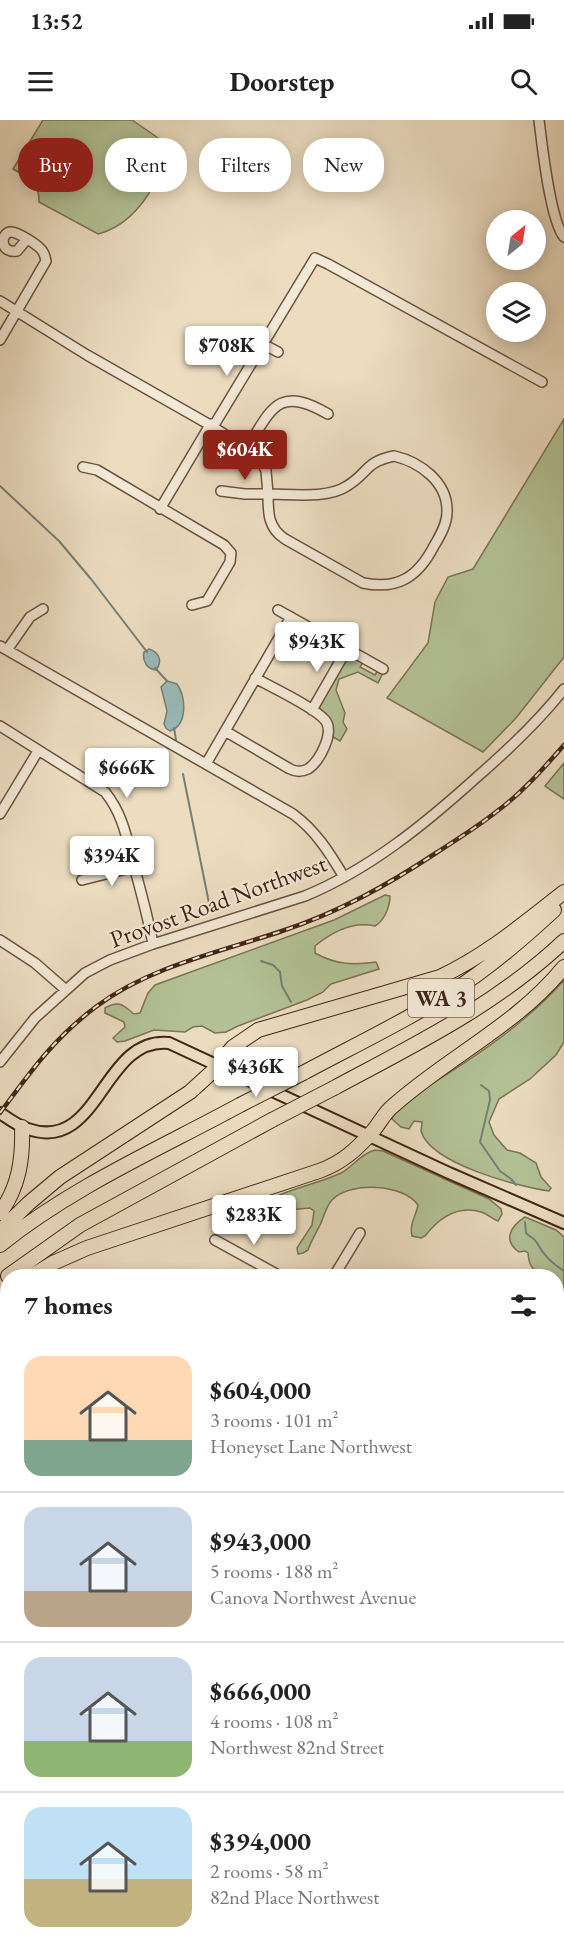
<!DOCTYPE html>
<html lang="en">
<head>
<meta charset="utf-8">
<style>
  :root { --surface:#fff; --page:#f2f2f2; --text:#222; --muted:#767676; --line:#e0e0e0; --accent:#8f2418 }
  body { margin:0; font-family:"EB Garamond",serif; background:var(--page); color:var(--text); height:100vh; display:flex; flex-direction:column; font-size:22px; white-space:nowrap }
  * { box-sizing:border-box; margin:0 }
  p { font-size:20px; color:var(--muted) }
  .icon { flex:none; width:33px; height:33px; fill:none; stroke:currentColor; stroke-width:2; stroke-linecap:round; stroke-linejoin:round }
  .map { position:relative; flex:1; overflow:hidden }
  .sheet { position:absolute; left:0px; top:1149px; width:564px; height:686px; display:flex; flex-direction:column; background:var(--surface); border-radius:24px 24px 0 0; box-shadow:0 3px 15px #0003 }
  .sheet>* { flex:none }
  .hud { position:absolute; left:18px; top:18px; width:528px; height:54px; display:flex; gap:12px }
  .needle { width:39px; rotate:30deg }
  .fabs { position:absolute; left:486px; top:90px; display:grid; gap:12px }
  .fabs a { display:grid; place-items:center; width:60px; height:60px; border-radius:50%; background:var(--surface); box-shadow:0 3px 15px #0003; font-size:30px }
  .price { position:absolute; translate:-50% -51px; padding:0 14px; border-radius:6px; background:#fff; color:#222; font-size:20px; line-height:39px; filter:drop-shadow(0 2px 3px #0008) }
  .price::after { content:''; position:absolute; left:50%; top:36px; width:18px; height:14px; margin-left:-9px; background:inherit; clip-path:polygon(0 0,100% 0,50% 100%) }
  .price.current { background:var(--accent); color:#fff }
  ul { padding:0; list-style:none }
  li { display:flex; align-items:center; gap:18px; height:150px; padding:0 24px }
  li+li { border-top:2px solid var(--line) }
  li span { display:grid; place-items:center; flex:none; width:168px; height:120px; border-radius:18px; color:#555 }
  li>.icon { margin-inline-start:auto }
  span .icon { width:72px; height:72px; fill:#fffc; stroke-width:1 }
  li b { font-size:26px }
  h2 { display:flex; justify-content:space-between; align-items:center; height:72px; padding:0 24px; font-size:26px }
  .chip { padding:0 21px; border-radius:24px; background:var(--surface); box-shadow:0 3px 15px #0003; font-size:21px; line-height:54px }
  .chip.current { background:var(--accent); color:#fff }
  .status { display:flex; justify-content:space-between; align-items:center; height:42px; padding:0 30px; background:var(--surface); direction:ltr }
  .status svg { height:16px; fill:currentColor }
  header { display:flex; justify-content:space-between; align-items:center; height:78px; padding:0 24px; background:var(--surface); font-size:27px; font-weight:700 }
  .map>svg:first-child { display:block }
</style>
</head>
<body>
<div class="status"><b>13:52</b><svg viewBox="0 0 49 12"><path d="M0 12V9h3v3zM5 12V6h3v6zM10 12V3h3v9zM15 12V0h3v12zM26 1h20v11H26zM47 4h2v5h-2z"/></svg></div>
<header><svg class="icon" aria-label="menu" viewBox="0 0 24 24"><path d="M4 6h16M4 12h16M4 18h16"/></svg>Doorstep<svg class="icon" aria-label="search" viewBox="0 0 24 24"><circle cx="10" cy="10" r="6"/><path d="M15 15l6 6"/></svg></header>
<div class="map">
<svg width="564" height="1834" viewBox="0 0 564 1834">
  <rect width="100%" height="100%" fill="#ecddc1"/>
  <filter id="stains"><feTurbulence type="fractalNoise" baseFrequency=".00333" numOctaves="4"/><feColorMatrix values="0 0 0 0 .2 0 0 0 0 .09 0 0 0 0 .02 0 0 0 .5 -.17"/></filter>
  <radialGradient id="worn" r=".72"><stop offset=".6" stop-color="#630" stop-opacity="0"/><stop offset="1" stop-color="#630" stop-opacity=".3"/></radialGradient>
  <path fill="#b3c296" stroke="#7a7456" stroke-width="1.5" d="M43,0H132L174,29C155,63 139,103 98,114L39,82C39,60 30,59 13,49Z
    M564,299V537L516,598L483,632L387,578L428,523L435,482L448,457L473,449Z
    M348,536H351L363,542L360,547L375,555L378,550L383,553L378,563L358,552L339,559L336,570L345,593L343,602L347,609L340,621L333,617L332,609L318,587L346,538Z
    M564,643V679L545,666Z
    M385,775L390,776C390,787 384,801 375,806C353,801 332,812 315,826V833C336,845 354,845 376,842L379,849L331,864L323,872L307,880L238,906L226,912L215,913L202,906L193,907L185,912L154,910L125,921L117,922L113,918L125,907L124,902L105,893V888C119,880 123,885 134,894L140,893L148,873L155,865L334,800Z
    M564,860V922L556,935L530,959L499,979L489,1002L494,1015L507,1030L520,1033L536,1043L541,1057L551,1068L549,1071C520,1067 430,1044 421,1011C421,1011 422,1003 422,1002L414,1001L409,1009L401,1007L392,999C395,984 414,976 425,968C475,937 525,904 564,860Z
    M375,1030L383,1031L489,1079L501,1089L502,1094L498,1101C492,1099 488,1094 481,1092C458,1085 439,1098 425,1116L421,1118L412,1116C409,1104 416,1096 418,1085C404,1064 350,1061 332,1080C326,1086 324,1097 320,1105C316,1113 311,1121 308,1130L303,1133L298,1134L297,1128L312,1105L314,1091L310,1088L286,1090L275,1094L271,1092V1083L275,1077C296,1067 320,1063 341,1053C354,1046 360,1034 375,1030Z
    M525,1097L556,1110L564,1117V1183L557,1177L556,1156H540C531,1147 529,1145 528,1133L525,1131L519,1132C502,1120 511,1106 525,1097Z"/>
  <path fill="#9abbb9" stroke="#767f77" stroke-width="1.5" d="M149,529C159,532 163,541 156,550C147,549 142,541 144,532Z
    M167,561L177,564C186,577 188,605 170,611L166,608L164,604L167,591L161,567Z
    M564,1287V1834H0V1816L7,1813L8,1827H556V1293Z"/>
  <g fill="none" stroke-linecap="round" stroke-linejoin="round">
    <path stroke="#767f77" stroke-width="2" d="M0,366L59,421L91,459L147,532
      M155,548L167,561
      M174,608L176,620
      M183,654L210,788
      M261,841L273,845L280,852L282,866L291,882
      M481,965L489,971L490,980L480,1022L500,1051L511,1059L516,1065
      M525,1102L526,1113C530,1117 535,1119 537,1123C544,1136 552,1143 564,1151
      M0,1708L8,1713"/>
    <defs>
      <path id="minor" d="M539,0C542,24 550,100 564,117
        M0,181L87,235L210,305L255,334L260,338L266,351L268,374H245L221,371
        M0,220L46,141C45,137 45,135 43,132C40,126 17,111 10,112C0,114 0,134 17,131L27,119
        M263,224L278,232
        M247,328C272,288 278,265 328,294
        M394,336C420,342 448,362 447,392C447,404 440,416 434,426C418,457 398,470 363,463L285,419C268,408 268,393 268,374C291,374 328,379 347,366C369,353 364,342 394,336Z
        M83,347L97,350L224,425L231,433L230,442L207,481L192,485
        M160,389L210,305L216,302L315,138L328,144L542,262
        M278,490L383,549
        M0,526L293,694C316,711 329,732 344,757
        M7,530L30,497L43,489
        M312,590L347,529
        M0,606L105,672C123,694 127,719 134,746C141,772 148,797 153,824
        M225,611L290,649C296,652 302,652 308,649C320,641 335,612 325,600C314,587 271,567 255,558
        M206,644L291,497
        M0,694L38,631
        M82,760L134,747
        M0,820L35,843L66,870
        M0,942L35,898L85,853L110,840L153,824L305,776C370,749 425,704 477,657C508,630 539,601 564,569
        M215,1120L280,1156
        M334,1156L360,1113
        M3,1243L8,1244"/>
      <path id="major" d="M0,993C9,999 18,1006 28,1009C100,1034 102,916 169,923L449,1053L564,1103
        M556,1215L564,1208
        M0,1699L8,1692"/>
      <path id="highway" d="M303,953C357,924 414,897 465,863C497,841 526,816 554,790
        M334,968C416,924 496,885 564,821
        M0,1093C19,1067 23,1039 22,1007
        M0,1111L29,1083L60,1057L190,972L212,952L233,927L258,910L440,857C488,834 523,804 564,772
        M0,1125C72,1067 159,1029 240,985
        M8,1156L80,1105L272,1000
        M32,1156L53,1143L87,1128L319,1051C342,1043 357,1029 373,1011C380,1003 384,993 393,986C448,937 517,905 564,847
        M0,1181L8,1175"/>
    </defs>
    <use href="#minor" stroke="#6c5340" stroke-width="12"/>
    <use href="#major" stroke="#412515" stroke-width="14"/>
    <use href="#highway" stroke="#412515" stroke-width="16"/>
    <use href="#minor" stroke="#f3e9d7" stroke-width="9"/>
    <use href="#major" stroke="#ecddc1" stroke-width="10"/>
    <use href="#highway" stroke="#ecddc1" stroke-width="14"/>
    <defs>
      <path id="rail" d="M0,993C31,951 54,918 97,886C151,846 220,832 282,811C339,792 386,766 436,733C456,720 477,707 496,692C522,673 543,649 564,625"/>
    </defs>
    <use href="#rail" stroke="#412515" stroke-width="4.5"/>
    <use href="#rail" stroke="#f3e9d7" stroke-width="2" stroke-dasharray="7" stroke-linecap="butt"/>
    <defs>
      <path id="highway-bridge" d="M240,985L303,953
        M272,1000L334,968"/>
    </defs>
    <use href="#highway-bridge" stroke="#412515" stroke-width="16" stroke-linecap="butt"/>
    <use href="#highway-bridge" stroke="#ecddc1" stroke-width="14"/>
  </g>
  <g text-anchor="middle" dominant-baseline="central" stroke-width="4.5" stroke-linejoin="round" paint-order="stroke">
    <rect fill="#f3e9d7" stroke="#76604f" stroke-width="1.5" x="408" y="859" width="66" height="38" rx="4.5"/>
    <g font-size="22" font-weight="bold" fill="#412515">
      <text x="441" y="878">WA 3</text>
    </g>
    <g font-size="24" fill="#412515" stroke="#f3e9d7">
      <text transform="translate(218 781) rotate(-20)">Provost Road Northwest</text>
    </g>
  </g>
  <rect width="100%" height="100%" filter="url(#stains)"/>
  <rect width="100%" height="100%" fill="url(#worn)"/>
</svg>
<div class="fabs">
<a><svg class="needle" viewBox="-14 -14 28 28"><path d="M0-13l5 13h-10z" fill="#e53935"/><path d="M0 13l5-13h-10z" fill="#767676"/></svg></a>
<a><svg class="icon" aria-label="layers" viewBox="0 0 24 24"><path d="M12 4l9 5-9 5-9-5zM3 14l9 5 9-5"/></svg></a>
</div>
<b class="price" style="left:227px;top:257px">$708K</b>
<b class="price current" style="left:245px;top:361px">$604K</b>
<b class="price" style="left:317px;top:553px">$943K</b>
<b class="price" style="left:127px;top:679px">$666K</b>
<b class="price" style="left:112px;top:767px">$394K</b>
<b class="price" style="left:256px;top:978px">$436K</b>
<b class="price" style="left:254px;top:1126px">$283K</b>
<div class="hud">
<a class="chip current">Buy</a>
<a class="chip">Rent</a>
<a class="chip">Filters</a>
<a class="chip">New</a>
</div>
<section class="sheet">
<h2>7 homes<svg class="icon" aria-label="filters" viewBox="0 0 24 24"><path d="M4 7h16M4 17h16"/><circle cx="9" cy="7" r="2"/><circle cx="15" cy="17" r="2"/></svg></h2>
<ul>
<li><span style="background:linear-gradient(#ffd9b3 70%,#7fa58c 0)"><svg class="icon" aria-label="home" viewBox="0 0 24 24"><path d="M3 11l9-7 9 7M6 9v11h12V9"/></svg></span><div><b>$604,000</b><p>3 rooms · 101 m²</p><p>Honeyset Lane Northwest</p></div></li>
<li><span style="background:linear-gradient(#c9d6e8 70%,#b9a48a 0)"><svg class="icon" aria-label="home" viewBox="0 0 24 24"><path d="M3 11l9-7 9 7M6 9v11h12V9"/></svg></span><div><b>$943,000</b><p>5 rooms · 188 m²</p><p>Canova Northwest Avenue</p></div></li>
<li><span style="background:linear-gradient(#c9d6e8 70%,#8fb573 0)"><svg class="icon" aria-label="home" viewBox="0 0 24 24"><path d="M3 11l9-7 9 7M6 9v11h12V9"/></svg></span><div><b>$666,000</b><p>4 rooms · 108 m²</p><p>Northwest 82nd Street</p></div></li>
<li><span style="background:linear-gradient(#bfe0f5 60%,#c2b280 0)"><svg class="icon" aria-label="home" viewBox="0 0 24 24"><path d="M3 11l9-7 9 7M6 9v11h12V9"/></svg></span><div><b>$394,000</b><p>2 rooms · 58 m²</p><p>82nd Place Northwest</p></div></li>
</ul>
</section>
</div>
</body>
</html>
